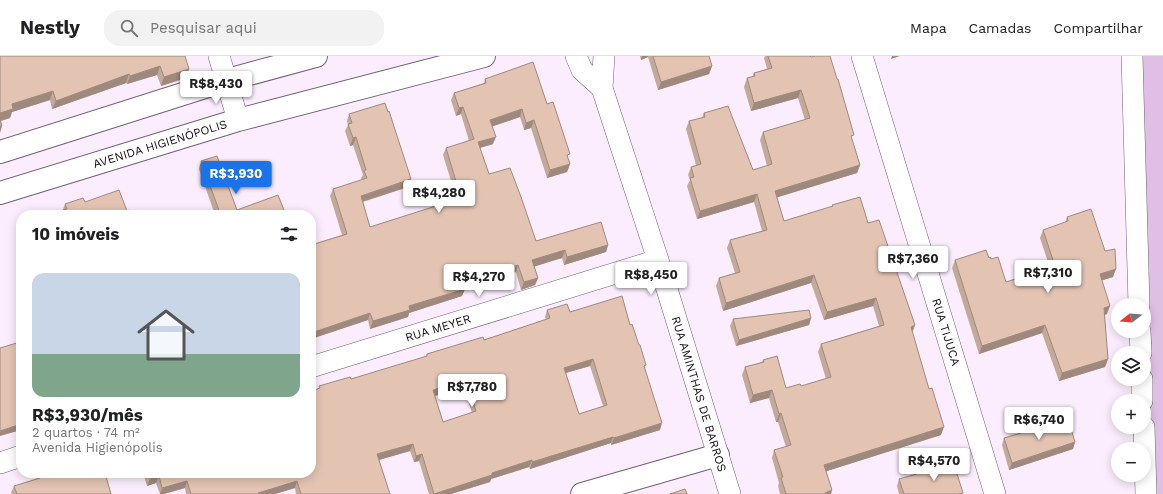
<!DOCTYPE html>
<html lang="pt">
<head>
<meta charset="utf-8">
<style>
  :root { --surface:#fff; --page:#f2f2f2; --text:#202124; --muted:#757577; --line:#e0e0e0; --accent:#1a73e8 }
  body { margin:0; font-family:"Work Sans",sans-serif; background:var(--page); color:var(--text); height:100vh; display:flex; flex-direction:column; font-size:15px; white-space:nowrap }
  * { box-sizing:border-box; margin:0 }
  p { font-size:13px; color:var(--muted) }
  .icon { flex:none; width:22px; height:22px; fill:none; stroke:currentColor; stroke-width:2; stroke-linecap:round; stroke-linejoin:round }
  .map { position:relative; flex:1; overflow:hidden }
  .drawer { position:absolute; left:16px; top:154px; width:300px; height:268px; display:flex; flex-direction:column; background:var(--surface); border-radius:16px; box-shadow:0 2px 10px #0003 }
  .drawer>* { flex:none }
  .needle { width:26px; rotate:253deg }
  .tools { position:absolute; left:1111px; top:242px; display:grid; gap:8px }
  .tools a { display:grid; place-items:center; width:40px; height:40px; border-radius:50%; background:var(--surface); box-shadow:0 2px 10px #0003; font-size:20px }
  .price { position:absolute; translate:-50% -34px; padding:0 9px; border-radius:4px; background:#fff; color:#222; font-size:13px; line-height:26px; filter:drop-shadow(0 1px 2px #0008) }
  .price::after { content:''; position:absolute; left:50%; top:24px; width:12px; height:9px; margin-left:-6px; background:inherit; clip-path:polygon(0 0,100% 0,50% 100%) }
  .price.on { background:var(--accent); color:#fff }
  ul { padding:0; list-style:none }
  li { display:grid; align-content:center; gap:8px; height:212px; padding:0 16px }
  li span { display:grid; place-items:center; height:124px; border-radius:12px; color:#555 }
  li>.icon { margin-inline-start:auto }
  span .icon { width:72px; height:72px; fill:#fffc; stroke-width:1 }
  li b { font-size:17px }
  h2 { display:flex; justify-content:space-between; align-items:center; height:48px; padding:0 16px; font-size:17px }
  header { display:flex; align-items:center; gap:24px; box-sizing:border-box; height:56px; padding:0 20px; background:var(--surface); border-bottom:1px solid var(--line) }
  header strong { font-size:19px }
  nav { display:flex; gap:22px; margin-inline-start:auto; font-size:14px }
  .search { width:280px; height:36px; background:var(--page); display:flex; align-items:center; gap:10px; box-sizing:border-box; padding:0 14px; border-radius:16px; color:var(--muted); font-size:15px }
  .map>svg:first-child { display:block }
</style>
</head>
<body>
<header>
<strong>Nestly</strong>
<div class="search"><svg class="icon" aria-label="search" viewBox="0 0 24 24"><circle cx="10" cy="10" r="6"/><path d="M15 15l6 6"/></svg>Pesquisar aqui</div>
<nav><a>Mapa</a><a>Camadas</a><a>Compartilhar</a></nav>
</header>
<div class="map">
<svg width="1163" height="438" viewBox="0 0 1163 438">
  <rect width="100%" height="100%" fill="#fbedfd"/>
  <path fill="#e0bfe5" d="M1139,0H1163V438H1138L1144,371V249Z"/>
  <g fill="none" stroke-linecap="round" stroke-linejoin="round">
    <defs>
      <path id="minor" d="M219,0L238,64
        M576,0L582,14L602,32
        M604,0L602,32L658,204L730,438
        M862,0L995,438
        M1132,0L1139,249
        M1140,275L1141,297
        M311,311L658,204
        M1142,323V345
        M1144,371L1146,438
        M0,407L21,400"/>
      <path id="tertiary" d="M582,438L718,399"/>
      <path id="secondary" d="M0,96L227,24L316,0
        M0,137L238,64L484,0"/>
    </defs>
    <use href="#minor" stroke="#735f76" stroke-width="22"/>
    <use href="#tertiary" stroke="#735f76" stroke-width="24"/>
    <use href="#secondary" stroke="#735f76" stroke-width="24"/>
    <use href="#minor" stroke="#fff" stroke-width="21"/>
    <use href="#tertiary" stroke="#fff" stroke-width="22"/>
    <use href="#secondary" stroke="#fff" stroke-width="22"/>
  </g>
  <path fill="#c3a99a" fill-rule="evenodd" d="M0,0H185L186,22L161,30L157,19L127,28L126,27L52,53L50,44L12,56L10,62L1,65Z
    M640,0H709L712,10L709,18L658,34L648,1L641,4Z
    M765,0H810L852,84L860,109L857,117L777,141L784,165L832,151V149L868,167L915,269L912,277L941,379L826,415L831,438H780L778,430L779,427L772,402L774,394L786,391L778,366H776L769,342L750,347L742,319L745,311L762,306L763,304L786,332L801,330L826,323L818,296L821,288L879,270L873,250L824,264L811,227L723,255L716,230L719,222L735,217L727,192L730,184L762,175L754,146L697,163L687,130L690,124L688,119L691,111L696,109L686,73L689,65L702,62L704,57L753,114L767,110L760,84L763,76L805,64L798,42L751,55L744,31L747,22L752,21L754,17L767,13L764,2Z
    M485,23L547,48L568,103L570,108L567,116L547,122L531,72L524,74L520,61L492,70L493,88L480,92L489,118L536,185L608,189L606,196L564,209L562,202L534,210L538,222L535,229L521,234L516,216L465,232V233L462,240L409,257L408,261L370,273L368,264L311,283V189L342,179L330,140L333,133L362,124L361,122L363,119L353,89L350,90L345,75L348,69L347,65L349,58L411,123L408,131L363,146L370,171L457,144L443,99L446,92L469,85L461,58L456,60L451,44L454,37L484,27Z
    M201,105L237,154L215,159L199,113Z
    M85,146L127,155L131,159H61L65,148Z
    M1067,161L1113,221L1102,224L1107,258L1104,259L1108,303L1105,311L1059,325L1042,277L979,298L952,212L955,204L989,202L991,203L1006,226L1050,212L1040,182L1043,174L1065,167Z
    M547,254L570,256L630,269L645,313L660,374L611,389V387L530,413L529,411L491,423L490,426L451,438H429L419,405L414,406L410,395L379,404L390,438H296L295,432L275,438H186L185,432L164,438H160L156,427L147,430L143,417H311L319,333V330L351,323L426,301L427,298L484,284L546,264L545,261ZM590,310L603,350L579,358L566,317ZM464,331L472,357L443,366L435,340Z
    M811,262L809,269L736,290L730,270L733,263Z
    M1004,382L1075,386L1073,393L1009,414L1002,389Z
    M933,411L963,437L962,438H899L897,430L899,423L932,413Z
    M34,417H105L111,438H12L11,437L14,430L36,423Z"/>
  <path fill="#9f897d" d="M642,0H648V1L641,4Z
    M892,0H900L891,3Z
    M160,10L157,19L127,28L130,20Z
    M712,10L709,18L658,34L661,26Z
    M189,13L186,22L161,30L164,21Z
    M129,18L126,27L52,53L56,45Z
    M801,34L798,42L751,55L754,47Z
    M53,35L50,44L12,56L10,62L0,65V57L12,48Z
    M463,51L461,58L456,60L459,52Z
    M522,53L520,61L488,72L490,64Z
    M534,64L531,72L524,74L526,67Z
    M2,70L0,77V71Z
    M356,81L353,89L350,90L353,82Z
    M496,81L493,88L476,93L478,86Z
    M570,108L567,116L547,122L550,114Z
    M860,109L857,117L772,143L775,135Z
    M411,123L408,131L358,147L361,140Z
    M757,138L754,146L697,163L700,155Z
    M608,189L606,196L564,209L567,201Z
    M565,194L562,202L530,212L532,204Z
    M518,209L516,216L460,233L463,226Z
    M1116,213L1113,221L1097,226L1100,218Z
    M814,219L811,227L723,255L726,247Z
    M538,222L535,229L521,234L524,226Z
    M465,233L462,240L409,257L408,261L370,273L373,265L409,250Z
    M876,242L873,250L824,264L827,256Z
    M1110,250L1107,258L1101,260L1104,252Z
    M370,257L368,264L311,283V277Z
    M811,262L809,269L736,290L739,284Z
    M915,269L912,277L911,271Z
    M1045,269L1042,277L979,298L982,290Z
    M593,303L590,310L562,318L564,312Z
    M1108,303L1105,311L1059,325L1062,317Z
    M466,324L464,331L431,341L433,334Z
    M772,334L769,342L750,347L753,339Z
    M781,357L778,366H776L779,358Z
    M662,367L660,374L611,389L614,382Z
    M21,368V374L0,380V375Z
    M944,371L941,379L821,417L824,409Z
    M613,381L611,387L530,413L532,406Z
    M1075,386L1073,393L1009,414L1012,407Z
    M413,388L410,395L375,405L377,398Z
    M422,398L419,405L414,406L416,400Z
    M532,404L529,411L491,423L490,426L451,438H434L492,417Z
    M159,420L156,427L147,430L150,423Z
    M187,425L185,432L164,438H160L162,432Z
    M297,425L295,432L275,438H258V437Z
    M832,434L831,438H825V437Z"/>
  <path fill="#e3c4b3" stroke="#9f897d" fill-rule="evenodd" d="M0,0H185L189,13L164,21L160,10L130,20L129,18L56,45L53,35L12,48L13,53L0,57Z
    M653,0H709L712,10L661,26Z
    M768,0H810L811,1L815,0H830L837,23H838L854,79L851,80L860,109L775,135L784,165L833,150L832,149L860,141L868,167L879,164L915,269L911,271L929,333L932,332L944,371L824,409L832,434L825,437L826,438H786L781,422L783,421L774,394L791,389L781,357L779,358L772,334L753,339L745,311L764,306L763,304L777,300L786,332L800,328L801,330L831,321L821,288L884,269L876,242L827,256L814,219L726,247L719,222L740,216L730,184L767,174L757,138L700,155L690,122L694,121L691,111L701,108L689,65L705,61L704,57L728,50L753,114L772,108L763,76L810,62L801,34L754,47L747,22L755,20L754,17L772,12Z
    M533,6L547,48L553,46L570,98L567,99L570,108L550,114L534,64L526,67L522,53L490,64L496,81L478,86L489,118L510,112L521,141L536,185L601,166L608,189L567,201L565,194L532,204L538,222L524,226L518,209L463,226L465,233L409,250L410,254L373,265L370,257L311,277V189L347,178L333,133L367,122L364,115L366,114L356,81L353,82L348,68L352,67L349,58L385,47L388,56L389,55L411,123L361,140L370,171L461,142L446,92L474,83L463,51L459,52L454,37L486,27L485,23Z
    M0,63L2,70L0,71Z
    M217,100L237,154L278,139L286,159H214L220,157L201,105Z
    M119,134L127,155L129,154L131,159H65L63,154L67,153L65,148L83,142L85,146Z
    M1091,153L1105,195L1115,193L1116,213L1100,218L1110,250L1104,252L1108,303L1062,317L1045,269L982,290L955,204L986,194L989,202L990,201L991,203L998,201L1006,226L1055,210L1043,174L1068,165L1067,161Z
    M622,240L630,269L632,268L639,289H640L646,309L644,310L662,367L614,382L613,381L532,406V404L492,417V419L434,438L422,398L416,400L413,388L377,398L390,438H301L297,425L258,437L259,438H191L187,425L162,432L159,420L150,423L148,417H311V335L320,332L319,330L350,321L351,323L427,300V298L483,281L484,284L550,262L547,254L567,248L570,256ZM593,303L607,349L579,358L564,312ZM466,324L476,355L443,366L433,334Z
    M809,254L811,262L739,284L733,263Z
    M20,286L21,289V368L0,375V292Z
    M1068,363L1075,386L1012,407L1004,382Z
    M953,405L963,437L959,438H904L899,423L934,413L933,411Z
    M39,417H105L111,438H17L14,430L40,422Z
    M685,433L687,438H670Z"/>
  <g text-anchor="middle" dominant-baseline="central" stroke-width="3" stroke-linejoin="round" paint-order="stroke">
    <g font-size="12" fill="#140c15" stroke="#fff">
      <text transform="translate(160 88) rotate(-17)">AVENIDA HIGIENÓPOLIS</text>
      <text transform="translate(438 272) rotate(-17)">RUA MEYER</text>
      <text transform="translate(946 276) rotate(73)">RUA TIJUCA</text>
      <text transform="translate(699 338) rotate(73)">RUA AMINTHAS DE BARROS</text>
    </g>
  </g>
</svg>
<div class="tools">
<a><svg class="needle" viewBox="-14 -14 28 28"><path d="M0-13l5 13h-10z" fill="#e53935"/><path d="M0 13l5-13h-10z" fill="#757577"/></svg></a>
<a><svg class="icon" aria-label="layers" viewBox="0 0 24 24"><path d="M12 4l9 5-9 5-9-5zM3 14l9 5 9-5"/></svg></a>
<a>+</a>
<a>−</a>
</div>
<b class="price" style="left:216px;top:49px">R$8,430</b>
<b class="price on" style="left:236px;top:139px">R$3,930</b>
<b class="price" style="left:439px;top:158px">R$4,280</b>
<b class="price" style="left:913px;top:224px">R$7,360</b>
<b class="price" style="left:1048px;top:238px">R$7,310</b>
<b class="price" style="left:651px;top:240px">R$8,450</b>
<b class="price" style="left:479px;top:242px">R$4,270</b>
<b class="price" style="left:472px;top:352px">R$7,780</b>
<b class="price" style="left:1039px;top:385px">R$6,740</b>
<b class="price" style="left:934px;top:426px">R$4,570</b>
<section class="drawer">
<h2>10 imóveis<svg class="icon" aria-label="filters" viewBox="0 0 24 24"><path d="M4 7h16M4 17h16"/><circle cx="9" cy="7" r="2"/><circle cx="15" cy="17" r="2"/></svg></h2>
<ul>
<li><span style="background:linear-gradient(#c9d6e8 65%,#7fa58c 0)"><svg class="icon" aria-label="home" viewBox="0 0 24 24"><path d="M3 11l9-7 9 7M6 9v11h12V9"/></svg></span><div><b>R$3,930/mês</b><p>2 quartos · 74 m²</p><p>Avenida Higienópolis</p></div></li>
</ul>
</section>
</div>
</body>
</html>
